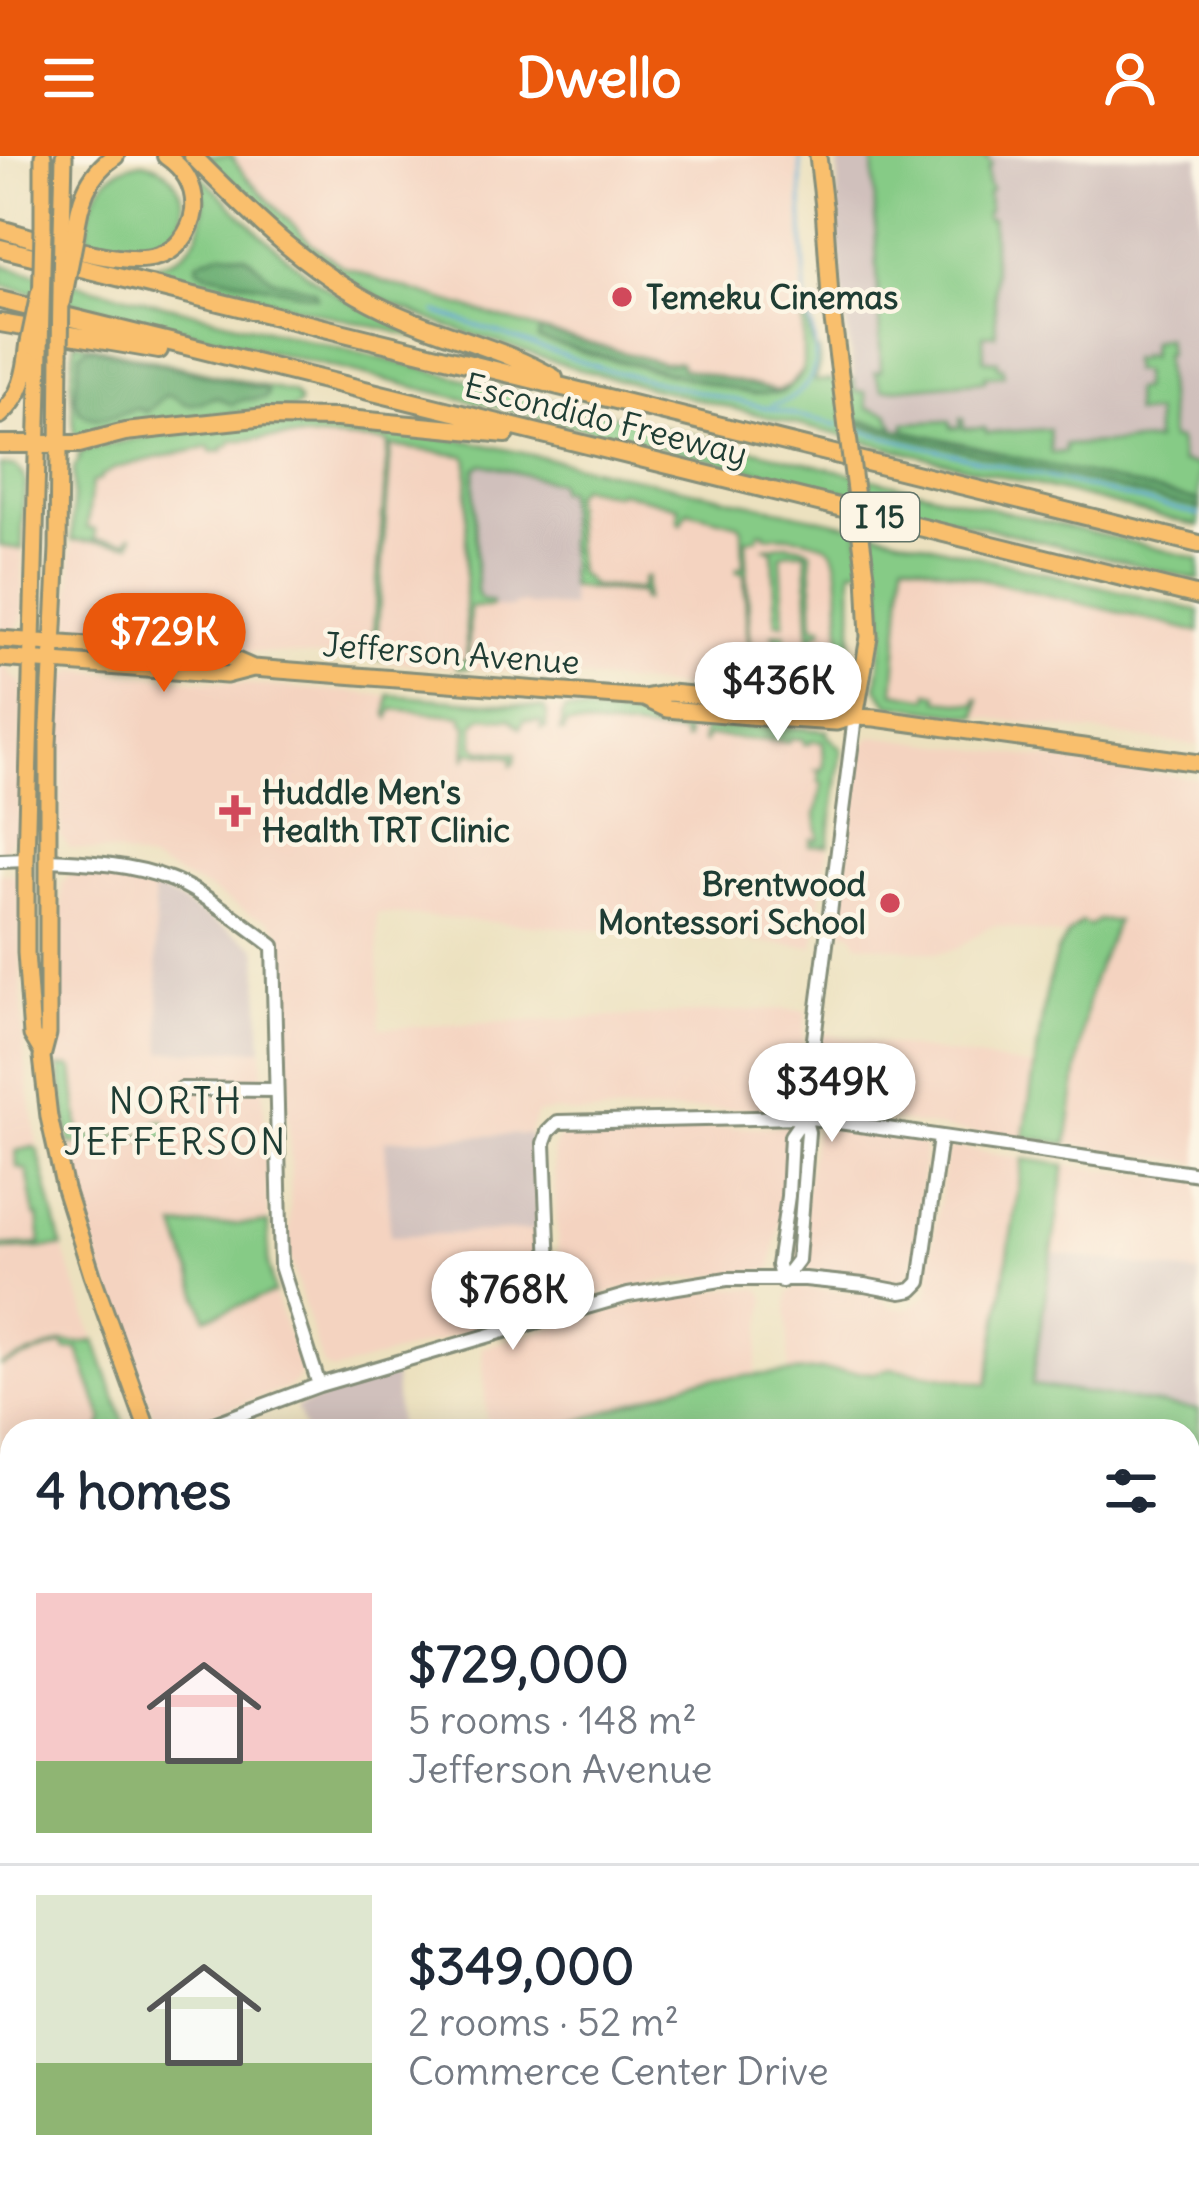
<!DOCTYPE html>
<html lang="en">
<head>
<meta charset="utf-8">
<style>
  :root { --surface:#fff; --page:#f2f2f3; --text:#1f2937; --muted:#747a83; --line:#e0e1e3; --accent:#ea580c }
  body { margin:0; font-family:Delius,sans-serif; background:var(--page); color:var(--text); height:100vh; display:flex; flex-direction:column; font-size:45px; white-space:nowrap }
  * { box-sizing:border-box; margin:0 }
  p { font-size:39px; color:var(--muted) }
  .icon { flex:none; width:66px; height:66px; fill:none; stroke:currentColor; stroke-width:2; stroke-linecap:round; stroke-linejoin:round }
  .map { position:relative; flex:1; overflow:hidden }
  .details { position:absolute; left:0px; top:1263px; width:1200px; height:771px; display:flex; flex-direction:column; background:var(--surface); border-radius:36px 36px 0 0; box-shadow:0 6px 30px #0003 }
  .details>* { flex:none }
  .price { position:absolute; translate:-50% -102px; padding:0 27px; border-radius:42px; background:#fff; color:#222; font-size:39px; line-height:78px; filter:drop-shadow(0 3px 6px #0008) }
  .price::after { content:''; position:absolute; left:50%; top:72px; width:36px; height:27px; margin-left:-18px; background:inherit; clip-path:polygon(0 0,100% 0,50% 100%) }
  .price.current { background:var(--accent); color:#fff }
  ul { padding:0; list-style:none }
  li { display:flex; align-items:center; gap:36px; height:300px; padding:0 36px }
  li+li { border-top:3px solid var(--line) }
  li span { display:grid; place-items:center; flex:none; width:336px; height:240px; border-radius:0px; color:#555 }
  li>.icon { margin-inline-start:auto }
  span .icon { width:144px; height:144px; fill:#fffc; stroke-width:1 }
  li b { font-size:51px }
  h2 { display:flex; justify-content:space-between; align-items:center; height:144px; padding:0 36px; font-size:51px }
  header { display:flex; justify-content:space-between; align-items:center; height:156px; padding:0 36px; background:var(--accent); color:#fff; font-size:54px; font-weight:800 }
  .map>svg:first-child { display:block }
</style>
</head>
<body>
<header><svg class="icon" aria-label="menu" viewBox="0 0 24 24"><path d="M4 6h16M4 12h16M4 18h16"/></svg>Dwello<svg class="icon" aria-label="person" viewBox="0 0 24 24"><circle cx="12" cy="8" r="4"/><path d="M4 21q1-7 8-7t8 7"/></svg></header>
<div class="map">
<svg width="1199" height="2033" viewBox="0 0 1199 2033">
  <rect width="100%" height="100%" fill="#fcf5e5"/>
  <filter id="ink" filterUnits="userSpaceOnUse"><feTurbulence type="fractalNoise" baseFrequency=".00833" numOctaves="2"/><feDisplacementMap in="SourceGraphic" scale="24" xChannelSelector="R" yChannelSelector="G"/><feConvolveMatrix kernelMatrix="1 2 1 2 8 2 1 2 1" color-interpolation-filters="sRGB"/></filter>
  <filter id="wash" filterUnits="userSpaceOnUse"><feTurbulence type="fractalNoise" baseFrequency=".004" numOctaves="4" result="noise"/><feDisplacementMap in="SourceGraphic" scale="48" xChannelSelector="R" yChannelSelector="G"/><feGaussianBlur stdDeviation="2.7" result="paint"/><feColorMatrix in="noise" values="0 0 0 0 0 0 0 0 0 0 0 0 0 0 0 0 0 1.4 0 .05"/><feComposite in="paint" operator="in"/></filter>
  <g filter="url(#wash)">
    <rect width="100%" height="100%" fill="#ece1bf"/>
    <path fill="#f4d3c0" d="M204,0H797L803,215L798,224L782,237L752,238L591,199L498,171L309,98Z
      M339,281L403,287L471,298L512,449L566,334L576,323L838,389L844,496L837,537L831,541V545L517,516L82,482V478L70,465L73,356L98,315L208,288L256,282Z
      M0,391L22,393L23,460L17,471L10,475L0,474Z
      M903,404L1199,476V590L893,549Z
      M0,511L8,512V517L22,527L19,680H15L6,691L5,695H0Z
      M74,514L827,575V579L842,593L814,791L377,757L380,872L781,853L806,855L796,947L789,951L579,958L555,955L537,958L529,978L386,984L390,1079L537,1074L542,1145L538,1153L532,1157L334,1215L328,1213L322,1207L289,1098L291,1013L282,820L284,794L281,778L269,764L250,758L208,733L151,706L112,696L69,692L61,680L63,528Z
      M873,580L1199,623V1008L1067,988L1085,859L1093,823L1117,766L1090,771L1081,766L1068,779L1061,780L995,769L988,771L957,793L938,797L858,787L851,776L838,774L862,590Z
      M0,717H9L19,723L23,890L40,1007L54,1067L127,1275H12V1301L0,1299Z
      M78,717L111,721L153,733L162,896L262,893L268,1067L191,1068L206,1162L274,1137L300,1215L299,1222L290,1231L173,1272L161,1270L154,1261L85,1065L70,988L58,907L55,812L61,779L62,728L69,720Z
      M822,878L1035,911L1024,981H998L825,954L817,940Z
      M790,970L794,973L795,979L771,1113L663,1125L564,1146L560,1142L553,999L554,990L561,980L569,977Z
      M821,972L916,986L925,992L913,1104L910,1115L901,1125L795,1113L814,979Z
      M954,991L1023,1003L988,1228L890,1212L875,1217L820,1214L789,1216L787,1152L788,1139L792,1134L797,1132L869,1138L877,1141L892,1152H909L926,1140L930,1132L932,1094L946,998Z
      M1065,1009L1199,1026V1118L1052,1097Z
      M732,1132L760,1133L766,1143L755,1219L696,1224L551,1275H487L482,1191L648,1145Z
      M8,2008H12V2022H136L137,2025L234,2033H7Z"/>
    <path fill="#d0c0bc" d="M839,0H1199V353L860,269L842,134L837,53Z
      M471,298L576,323L566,334L571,451L527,449L525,447L513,449V452L469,450Z
      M153,733L166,737L255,790L258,796L262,893L162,896Z
      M529,978L537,1007V1074L390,1080L385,984Z
      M1052,1097L1199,1118V1254L1032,1230Z
      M394,1217L399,1275H305L296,1251Z
      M1188,1516L1199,1517V1997H1188Z
      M12,1710V2008H8L10,1926L0,1854V1715Z
      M296,2022H541V2033H295Z"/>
    <path fill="#86cb86" stroke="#52845d" stroke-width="3" d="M204,0H231L246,21L311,87L342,110L385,126L540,174L538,182L591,199L752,238L782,237L798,224L803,215V148L814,194L819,195V209L814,225L854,224L855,236H865L868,252L888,257L895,272L860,264V269L1199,353V370L578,213L444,169L388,146L364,134L309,98Z
      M873,0H988L987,3L992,8L988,13V28L992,33L988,38L989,54L986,57L987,63H992L996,178L983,179L984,204L998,205V211H1003L1004,219L985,220V225L882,234L875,216L881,215Z
      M143,6C191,15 197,77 156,90C136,97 108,90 88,86C85,47 101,12 143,6Z
      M189,8C236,53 281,103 336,138C364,156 401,163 428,181L425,183L145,114C155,107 170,107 181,99C210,75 208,37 189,8Z
      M0,109L1199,403V424L0,129Z
      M1166,182L1168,198L1164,199L1170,283L1178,284L1181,306L1199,310V345L1043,310L987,293L905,274V267L947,265H950L951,272H960V263H963L964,273L985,272L987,277L1049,273L1051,297L1065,296V289L1155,285V257H1134L1133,234L1142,233V216L1132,215L1131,203H1140V199L1150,201L1151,185Z
      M75,186L293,237L299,244V249L292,254C219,257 148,264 78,283L74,277L71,226Z
      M254,269L358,271L468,285L858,371L864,413H852C851,447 859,518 831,541V545L788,541L780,533L821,535L836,527C841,507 844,407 831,393C820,382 782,378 766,380L765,376H759L758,382L746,383L751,521L761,522L760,531L751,537L743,536L742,516L749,514L744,417L737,416V412L743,411L742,373L739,368L688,355L681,368L678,365L679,351L618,335L616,338L580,331L572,339L577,416L593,430L641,434L643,423L647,421L645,444H642V437L570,431L566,335H558V327L483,308L476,312L474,323L477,435L480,443L492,447L491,451H470L468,512H457V505H467L465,445L468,304L465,300L391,290L376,496L386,499L385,503L371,502L388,286C336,281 284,279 231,285L230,290L223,291V295L211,296L210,291L156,302L116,312L101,320L100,324L92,326L87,372L95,374V383L128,385L130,380H133L131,388L72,384L74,311L80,302L78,299L85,294L158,278Z
      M0,309L16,311L23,318L26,328L23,346L22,393L0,390Z
      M863,372L1199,455V476L904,404L894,536L928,542L929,536L938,538V544L975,548L977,542L979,543L977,560L889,548L877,532L884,472L879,414L869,413Z
      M786,388L805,391L811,395L814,470H822V475L814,478L815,505L822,507C819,531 791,527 773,519L771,514L778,513V483L773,482L772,478L785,477L787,519H794L795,522L813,521L818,514L811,510L806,396H788L781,399L784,467H776L773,395L766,392Z
      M389,539L544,552L547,558L546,572L541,573V566L524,564L520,572L510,563L482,561L474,569V589L481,594L516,597L515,607L512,609L511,601L469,596L465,604L467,569L463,566V560L393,553L389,562L387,559Z
      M565,554L686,564L687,584L684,585L683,578L566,568L564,576H561L562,559Z
      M707,565L827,575V579L842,593L828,689H810L811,683H819L816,659L823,627L819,626L820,615L817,614L824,612L823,586L811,585L810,588H804V583L790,582L789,586L707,580L704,587L702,585L703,571Z
      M1098,764L1117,765L1093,823L1085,859L1067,988L1024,981L1045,844L1051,817L1057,796L1068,779L1081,766L1090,770Z
      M59,911H70L73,914L80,980L151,978V972L159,965H166L167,982L70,988Z
      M34,991L38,995L62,1091L0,1094V1090L41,1088L38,1060H35L27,1014L17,1011L16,995Z
      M1023,1003L1065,1009L1032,1229L1199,1254V1497L1188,1496V1275H551L696,1224L820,1214L875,1217L890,1212L988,1228Z
      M268,1067V1107L274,1137L206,1162L176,1071Z
      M95,1185L126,1272L121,1275H99L103,1263L78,1193L66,1194L63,1188L0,1210L63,1186L78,1187Z
      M12,1503V1675L0,1679V1507Z"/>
    <path fill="#6caf73" stroke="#467654" stroke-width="3" d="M223,96L245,99L273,123L314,134L317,141L206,117L197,111L198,105Z
      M540,174L663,207L680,206L682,212L777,235L790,229L803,215C791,235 775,239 752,238L538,183Z
      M89,191L261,232L267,234L268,238L265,242L242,244L232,249L217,241C208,242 197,250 187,248C178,246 176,239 166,239L147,256L136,252C117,259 97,270 79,255L75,241L80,197Z
      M859,264L1199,345V353L860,269Z"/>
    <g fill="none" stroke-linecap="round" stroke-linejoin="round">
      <path stroke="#64a6d8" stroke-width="3" d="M436,156L604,213L838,269
        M771,249C790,246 807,234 813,216C821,191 808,166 806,142C803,95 802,47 800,0
        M853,273L1199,359
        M1188,1334L1199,1335
        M0,1462L12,1463
        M0,1555L12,1551"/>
    </g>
  </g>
  <g filter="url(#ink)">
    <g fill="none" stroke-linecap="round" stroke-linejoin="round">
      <defs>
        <path id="minor" d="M49,704C90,706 131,708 170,723C200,734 247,770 273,790L281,1110L319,1229
          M0,705L26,704
          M181,933L276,934
          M782,1125L798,1104L808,976L804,961L855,561
          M782,1125L778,1109L788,1040L791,980L804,961
          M551,1161L544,987L548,976L558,966L804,961L1199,1018
          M195,1275L319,1229L628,1139L727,1123H805L864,1129L901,1136L912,1134L920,1126L940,982
          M0,1312L12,1313
          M0,1701L12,1696
          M0,1914V1934
          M555,2022L556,2033
          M791,2022L792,2033
          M275,2033V2022"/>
        <path id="major" d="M43,0V73
          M818,0L824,51
          M62,77L64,0
          M40,193L26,704V797L32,879L42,896
          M60,197L58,393L48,588V878L42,901L49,961L65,1033L92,1119L148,1275
          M0,483L228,501L253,512
          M0,502L226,519L253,512L643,542L670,537L837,552L855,561
          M646,543L667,553L773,562L836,566L855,561L875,562L1199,607
          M855,561L869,481L866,419
          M1188,1503L1199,1505"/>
        <path id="highway" d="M193,0C254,62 317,125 398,159C450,182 505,193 554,222
          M0,73C38,83 118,111 155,101C177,96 191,76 194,55C196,31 185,13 166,0
          M75,80C79,48 86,19 115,0
          M0,92L1199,388
          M0,144L1199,440
          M0,167L159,194
          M0,259C22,240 26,217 29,189
          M0,288H79L125,276L266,261L337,262L506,278"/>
      </defs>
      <use href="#minor" stroke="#868f7a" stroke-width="18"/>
      <use href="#major" stroke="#868f7a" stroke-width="21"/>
      <use href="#highway" stroke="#868f7a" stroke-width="22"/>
      <use href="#minor" stroke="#fff" stroke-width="12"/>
      <use href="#major" stroke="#f9bf6d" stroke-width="15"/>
      <use href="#highway" stroke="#f9bf6d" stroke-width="16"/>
      <defs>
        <path id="major-bridge" d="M824,51L830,141L866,419
          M40,193L43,73
          M60,197L62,77"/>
        <path id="highway-bridge" d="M62,146L75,80
          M29,189L40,136"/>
      </defs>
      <use href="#major-bridge" stroke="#868f7a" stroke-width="21" stroke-linecap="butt"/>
      <use href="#highway-bridge" stroke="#868f7a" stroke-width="22" stroke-linecap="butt"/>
      <use href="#major-bridge" stroke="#f9bf6d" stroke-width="15"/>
      <use href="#highway-bridge" stroke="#f9bf6d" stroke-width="16"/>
    </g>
  </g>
  <g fill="#d1495b" stroke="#fcf5e5" stroke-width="4.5">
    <circle cx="622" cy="141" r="12"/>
    <path d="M229 637h12v12h12v12h-12v12h-12v-12h-12v-12h12z"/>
    <circle cx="890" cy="747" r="12"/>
  </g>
  <g text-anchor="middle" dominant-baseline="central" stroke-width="9" stroke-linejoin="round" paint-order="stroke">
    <rect fill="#fcf5e5" stroke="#617469" stroke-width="3" x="841" y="337" width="78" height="48" rx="9"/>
    <g font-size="30" font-weight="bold" fill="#1f3d34">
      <text x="880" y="361">I 15</text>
    </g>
    <g font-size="33" font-weight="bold" fill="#1f3d34" stroke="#fcf5e5" text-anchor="start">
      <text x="646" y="141">Temeku Cinemas</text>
      <text x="262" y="636">Huddle Men's<tspan x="262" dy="38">Health TRT Clinic</tspan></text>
      <text x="866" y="728" text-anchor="end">Brentwood<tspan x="866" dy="38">Montessori School</tspan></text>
    </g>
    <g font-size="33" fill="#1f3d34" stroke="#fcf5e5">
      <text transform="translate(606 263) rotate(14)">Escondido Freeway</text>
      <text transform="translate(451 497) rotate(4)">Jefferson Avenue</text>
    </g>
    <g font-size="36" letter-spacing="3" fill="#1f3d34" stroke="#fcf5e5">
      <text x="176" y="945">NORTH<tspan x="176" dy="41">JEFFERSON</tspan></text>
    </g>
  </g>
</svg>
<b class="price current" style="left:164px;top:539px">$729K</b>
<b class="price" style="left:778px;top:588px">$436K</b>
<b class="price" style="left:832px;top:989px">$349K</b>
<b class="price" style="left:513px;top:1197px">$768K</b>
<section class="details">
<h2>4 homes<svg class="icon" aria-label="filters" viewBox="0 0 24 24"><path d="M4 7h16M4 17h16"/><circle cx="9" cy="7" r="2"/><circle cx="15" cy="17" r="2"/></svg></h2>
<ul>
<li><span style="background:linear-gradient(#f6c9c9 70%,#8fb573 0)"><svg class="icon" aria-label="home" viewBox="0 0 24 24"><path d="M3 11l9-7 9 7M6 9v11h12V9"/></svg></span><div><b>$729,000</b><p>5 rooms · 148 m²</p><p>Jefferson Avenue</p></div></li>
<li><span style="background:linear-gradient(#dfe7d0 70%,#8fb573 0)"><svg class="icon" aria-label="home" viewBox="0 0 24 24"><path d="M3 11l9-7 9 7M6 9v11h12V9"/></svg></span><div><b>$349,000</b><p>2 rooms · 52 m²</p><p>Commerce Center Drive</p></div></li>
</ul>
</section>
</div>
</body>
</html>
